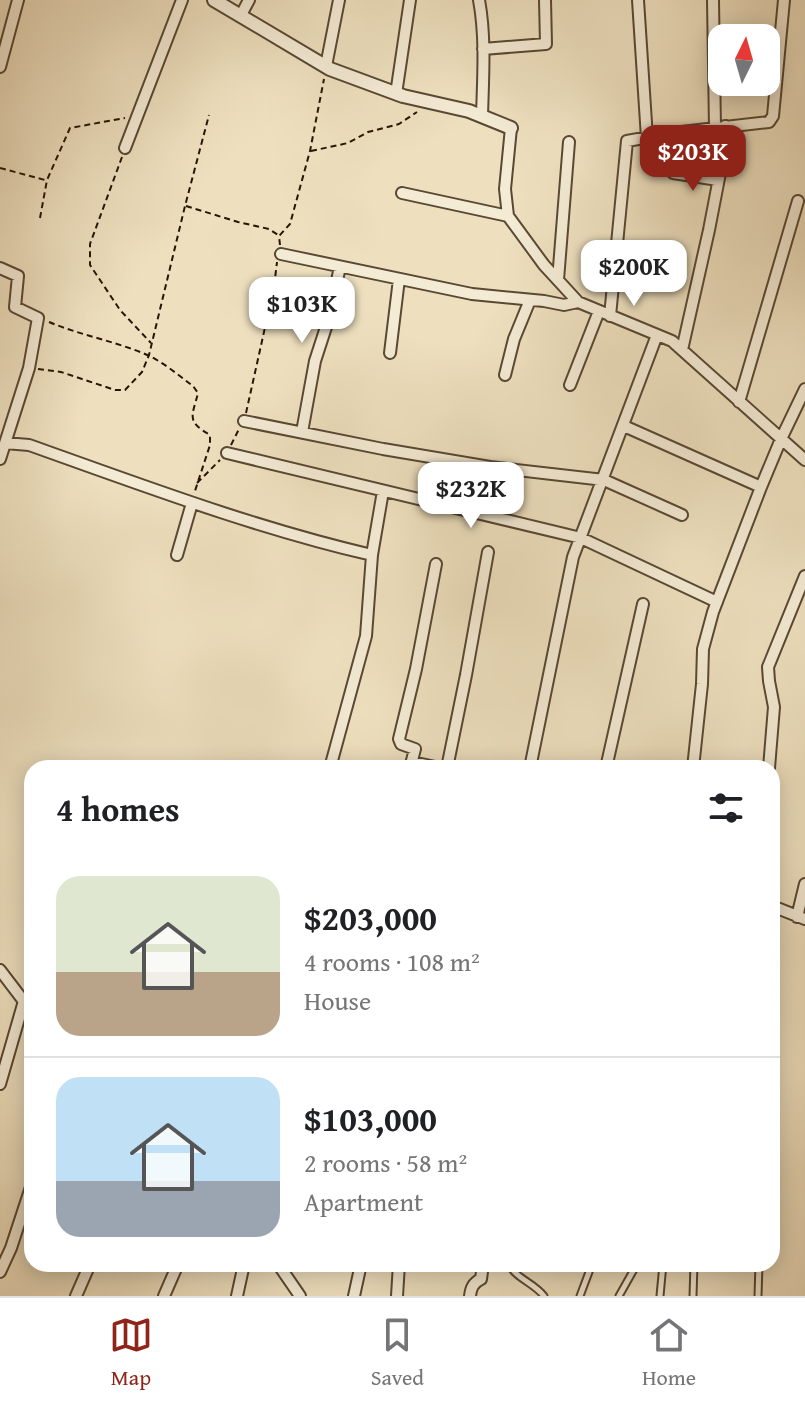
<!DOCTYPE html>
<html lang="en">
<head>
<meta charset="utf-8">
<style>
  :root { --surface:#fff; --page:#f2f2f2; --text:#202124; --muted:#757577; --line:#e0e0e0; --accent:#8f2418 }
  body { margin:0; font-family:"Gentium Book Plus",serif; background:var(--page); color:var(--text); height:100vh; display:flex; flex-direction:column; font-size:30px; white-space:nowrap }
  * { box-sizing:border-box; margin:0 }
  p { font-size:26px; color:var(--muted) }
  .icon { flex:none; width:44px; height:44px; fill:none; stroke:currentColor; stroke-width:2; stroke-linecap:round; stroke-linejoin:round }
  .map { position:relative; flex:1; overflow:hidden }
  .side { position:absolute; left:24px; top:760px; width:756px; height:512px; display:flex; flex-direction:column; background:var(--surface); border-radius:24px; box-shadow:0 4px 20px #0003 }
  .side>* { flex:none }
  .needle { width:52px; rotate:5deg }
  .fabs { position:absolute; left:708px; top:24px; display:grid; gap:16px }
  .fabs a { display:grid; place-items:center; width:72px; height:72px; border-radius:16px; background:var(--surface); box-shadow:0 4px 20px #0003; font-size:40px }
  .price { position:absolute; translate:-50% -68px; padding:0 18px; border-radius:16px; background:#fff; color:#222; font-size:26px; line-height:52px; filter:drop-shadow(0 2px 4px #0008) }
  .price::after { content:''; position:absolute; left:50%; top:48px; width:24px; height:18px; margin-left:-12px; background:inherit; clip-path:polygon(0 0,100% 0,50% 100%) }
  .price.current { background:var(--accent); color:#fff }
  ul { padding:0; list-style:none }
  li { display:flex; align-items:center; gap:24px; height:200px; padding:0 32px }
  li+li { border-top:2px solid var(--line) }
  li span { display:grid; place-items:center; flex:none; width:224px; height:160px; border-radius:24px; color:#555 }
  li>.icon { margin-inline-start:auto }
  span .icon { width:96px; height:96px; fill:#fffc; stroke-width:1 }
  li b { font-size:34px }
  h2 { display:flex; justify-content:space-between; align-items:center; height:96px; padding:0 32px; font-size:34px }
  .dock { display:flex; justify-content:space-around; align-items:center; height:112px; border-top:2px solid var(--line); background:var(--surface); font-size:22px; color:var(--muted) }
  .dock a { display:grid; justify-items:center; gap:4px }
  .dock .current { color:var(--accent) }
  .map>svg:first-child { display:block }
</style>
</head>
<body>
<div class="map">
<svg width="805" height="1296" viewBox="0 0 805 1296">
  <rect width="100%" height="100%" fill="#eee0bf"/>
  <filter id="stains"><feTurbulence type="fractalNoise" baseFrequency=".0025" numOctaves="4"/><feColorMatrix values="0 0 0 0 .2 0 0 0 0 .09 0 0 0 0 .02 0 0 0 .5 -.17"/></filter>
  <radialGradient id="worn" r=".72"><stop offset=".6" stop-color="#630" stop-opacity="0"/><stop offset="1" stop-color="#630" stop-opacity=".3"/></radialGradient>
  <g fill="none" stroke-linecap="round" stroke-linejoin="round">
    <defs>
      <path id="service" d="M509,1264C516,1279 533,1282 544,1296
        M580,1296L592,1264
        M619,1296L637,1264
        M660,1296L663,1264
        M693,1296L694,1264
        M758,1296L759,1264"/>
      <path id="minor" d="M479,0C486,38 483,78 482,116
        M638,0L647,138
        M713,0L715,128
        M241,15L249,0
        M483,49L546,44L545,0
        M326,66L339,0
        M0,67L18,0
        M396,94L410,0
        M511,128L505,189L508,216L544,265L578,302L672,341L805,460
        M125,148L182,0
        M673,173L718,180
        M402,193L508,216
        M281,254L472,294L544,301L564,305L578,302
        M0,268L18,276L15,307L38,318L29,368L0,459
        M558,280L569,142
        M610,316L627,141L672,133L769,122L773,116L784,0
        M682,350L709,230L725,147V126
        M390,353L399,279
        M505,375L514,339L530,300
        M570,385L599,311
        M739,402L798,201
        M244,421L383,449L490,467L604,480L682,515
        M624,426L761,487
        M302,432L315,361L327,324L340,267
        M5,443L29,445C142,485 255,528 372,555
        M227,453L581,538L717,602
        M177,555L192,503
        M412,762L440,768
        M330,768L366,636L372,555L383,491
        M410,768L415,749L401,744L399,739L416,669L436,564
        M447,768L466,675L488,552
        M530,768L573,557L657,335
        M606,768L643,604
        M693,768L702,684L703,649L713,612L761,487L781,439L805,389
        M769,768L774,707L769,681L768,667L805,576
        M772,906L805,919
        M797,917L805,884
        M0,970L32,1012
        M0,1084L24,1001
        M278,1264L300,1296
        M0,1272L11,1248L32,1184
        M76,1296L90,1264
        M164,1296L178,1264
        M237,1296L244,1264
        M354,1296L361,1264
        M397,1296L399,1264
        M470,1296C471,1288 473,1283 481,1279L483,1264"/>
      <path id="tertiary" d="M214,0L330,69L403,96L469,111L511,128"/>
    </defs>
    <use href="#service" stroke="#594833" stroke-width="9"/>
    <use href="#minor" stroke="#594833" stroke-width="14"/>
    <use href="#tertiary" stroke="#594833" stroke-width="16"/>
    <path stroke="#271504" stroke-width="2" stroke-dasharray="6 4" stroke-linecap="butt" d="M311,151L348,143L368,132L399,124L417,112
      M122,157L90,244V265L120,310L151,343
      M0,168L45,180
      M186,206L238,222L269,229L278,235
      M40,218L47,180L70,128L125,118
      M280,245L279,236L290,224L310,151L324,79
      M49,322C80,335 114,341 145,354C162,361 178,375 193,386L198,393C192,417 186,421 210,435V445L194,494
      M38,369L61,372L115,390H125L142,372L149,355L185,206L209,115
      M246,413L274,287L277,262
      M231,445L239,429
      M197,483L220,460"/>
    <use href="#service" stroke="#f4ebd5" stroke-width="5"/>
    <use href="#minor" stroke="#f4ebd5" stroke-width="10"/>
    <use href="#tertiary" stroke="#f4ebd5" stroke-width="12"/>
  </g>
  <rect width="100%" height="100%" filter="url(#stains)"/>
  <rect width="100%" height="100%" fill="url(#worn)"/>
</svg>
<div class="fabs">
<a><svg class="needle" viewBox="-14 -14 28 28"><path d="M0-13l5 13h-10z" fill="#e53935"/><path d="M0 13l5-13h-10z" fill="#757577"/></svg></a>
</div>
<b class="price current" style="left:693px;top:193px">$203K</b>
<b class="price" style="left:634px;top:308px">$200K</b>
<b class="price" style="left:302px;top:345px">$103K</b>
<b class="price" style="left:471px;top:530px">$232K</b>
<section class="side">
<h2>4 homes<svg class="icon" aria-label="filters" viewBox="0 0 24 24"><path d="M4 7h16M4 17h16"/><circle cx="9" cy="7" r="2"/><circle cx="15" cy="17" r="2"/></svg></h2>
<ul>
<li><span style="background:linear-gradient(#dfe7d0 60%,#b9a48a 0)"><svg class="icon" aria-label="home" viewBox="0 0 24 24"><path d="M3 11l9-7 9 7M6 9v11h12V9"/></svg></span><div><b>$203,000</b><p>4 rooms · 108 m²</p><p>House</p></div></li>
<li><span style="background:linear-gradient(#bfe0f5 65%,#9aa5b1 0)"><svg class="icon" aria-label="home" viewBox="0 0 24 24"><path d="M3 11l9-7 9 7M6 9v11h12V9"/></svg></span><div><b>$103,000</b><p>2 rooms · 58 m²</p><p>Apartment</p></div></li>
</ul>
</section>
</div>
<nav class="dock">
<a class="current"><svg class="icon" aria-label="map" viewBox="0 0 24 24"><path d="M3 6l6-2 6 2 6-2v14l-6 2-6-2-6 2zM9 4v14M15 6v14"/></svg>Map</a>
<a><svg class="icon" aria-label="saved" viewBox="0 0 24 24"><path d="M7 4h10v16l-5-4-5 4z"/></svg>Saved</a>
<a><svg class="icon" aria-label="home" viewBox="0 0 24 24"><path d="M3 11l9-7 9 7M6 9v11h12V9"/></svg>Home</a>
</nav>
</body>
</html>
